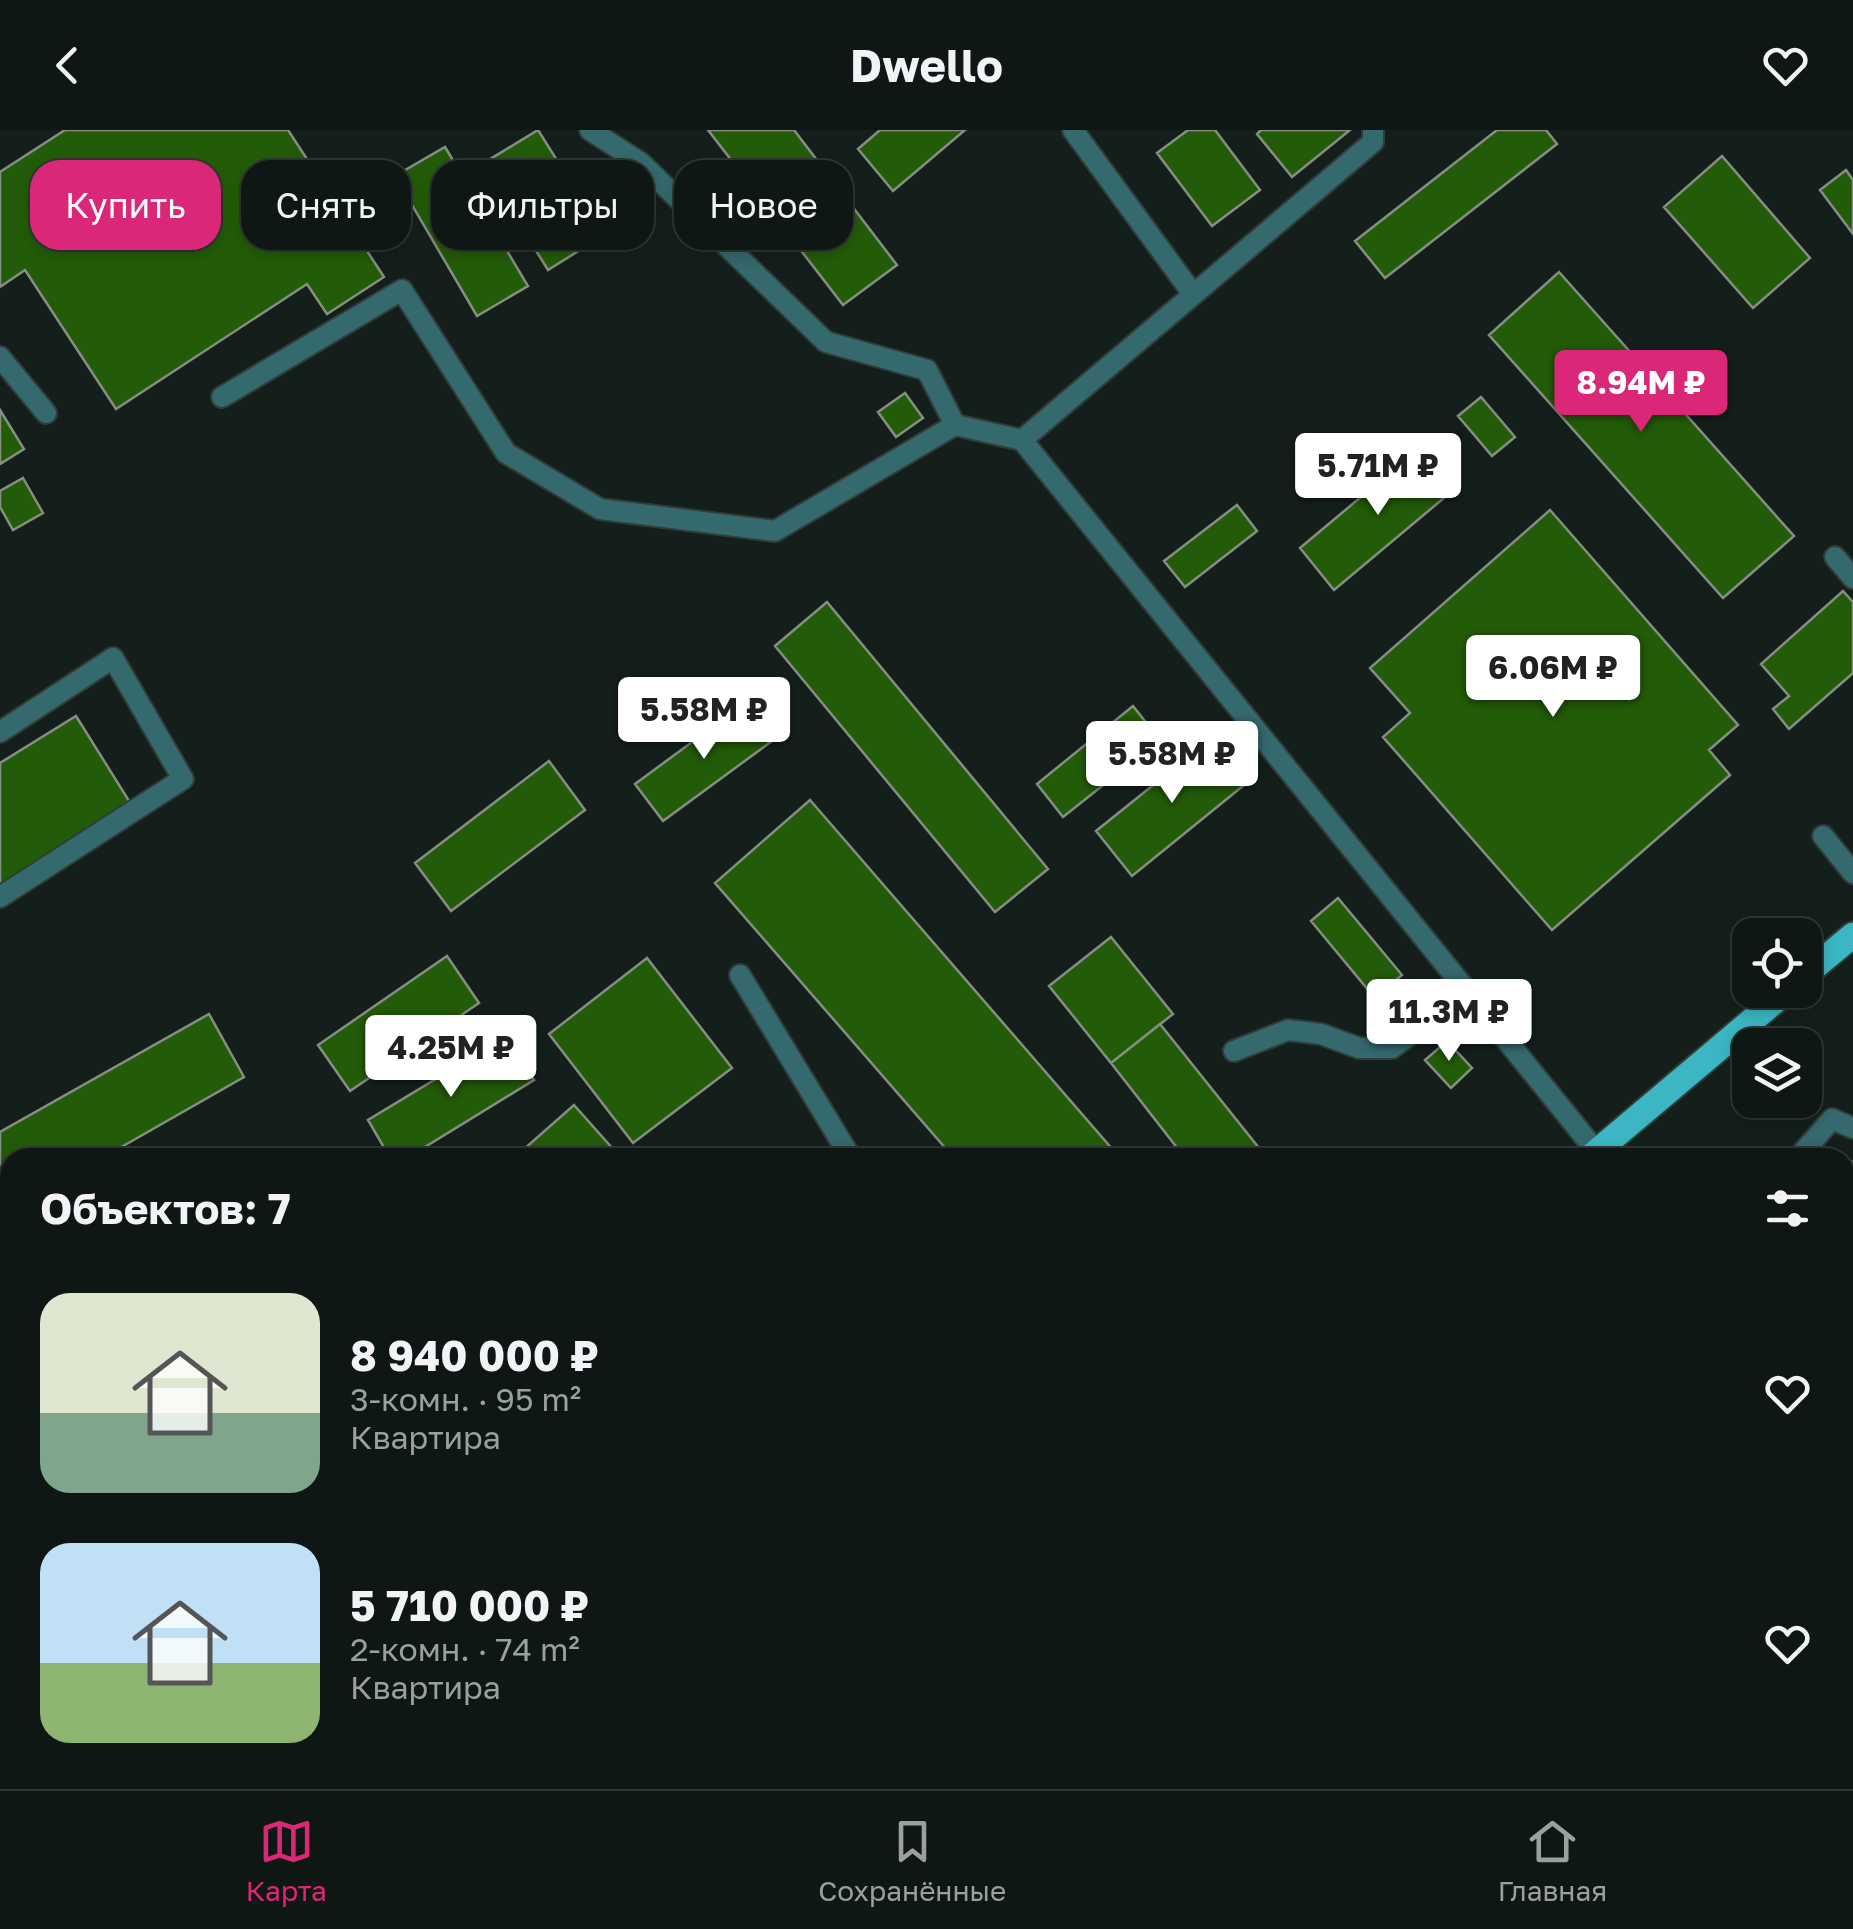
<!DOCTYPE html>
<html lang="ru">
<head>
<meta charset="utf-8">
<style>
  :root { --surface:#0f1714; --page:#18201d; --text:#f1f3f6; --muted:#9b9fa0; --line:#2f3634; --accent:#db2777 }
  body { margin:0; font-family:"Golos Text",sans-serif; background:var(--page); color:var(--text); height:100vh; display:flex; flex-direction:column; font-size:38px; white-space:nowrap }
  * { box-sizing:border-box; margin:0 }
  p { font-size:32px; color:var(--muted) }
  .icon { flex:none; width:55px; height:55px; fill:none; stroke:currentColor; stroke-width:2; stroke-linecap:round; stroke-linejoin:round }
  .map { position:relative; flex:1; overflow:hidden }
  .details { position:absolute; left:0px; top:1018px; width:1855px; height:642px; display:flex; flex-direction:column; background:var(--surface); border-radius:30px 30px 0 0; box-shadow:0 5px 15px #0003,0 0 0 2px var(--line) }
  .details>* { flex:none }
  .banner { position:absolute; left:30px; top:30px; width:1000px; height:90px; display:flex; gap:20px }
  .tools { position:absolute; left:1732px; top:788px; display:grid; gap:20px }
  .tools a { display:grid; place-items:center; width:90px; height:90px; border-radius:20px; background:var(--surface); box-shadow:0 5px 15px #0003,0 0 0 2px var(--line); font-size:50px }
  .price { position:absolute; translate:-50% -85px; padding:0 22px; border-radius:10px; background:#fff; color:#222; font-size:32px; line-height:65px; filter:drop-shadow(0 2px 5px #0008) }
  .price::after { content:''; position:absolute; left:50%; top:60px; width:30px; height:22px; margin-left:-15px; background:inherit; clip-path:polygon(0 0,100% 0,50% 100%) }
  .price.on { background:var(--accent); color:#fff }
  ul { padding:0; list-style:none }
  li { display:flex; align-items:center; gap:30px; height:250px; padding:0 40px }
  li span { display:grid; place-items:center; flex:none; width:280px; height:200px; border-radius:30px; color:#555 }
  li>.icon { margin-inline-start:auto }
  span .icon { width:120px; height:120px; fill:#fffc; stroke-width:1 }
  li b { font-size:42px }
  h2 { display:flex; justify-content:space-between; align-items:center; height:120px; padding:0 40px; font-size:42px }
  .chip { padding:0 35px; border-radius:30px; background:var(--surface); box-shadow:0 5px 15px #0003,0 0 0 2px var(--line); font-size:35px; line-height:90px }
  .chip.on { background:var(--accent); color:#fff }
  header { display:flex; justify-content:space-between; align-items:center; height:130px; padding:0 40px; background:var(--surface); font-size:45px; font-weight:700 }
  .menu { display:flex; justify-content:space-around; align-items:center; height:140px; border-top:2px solid var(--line); background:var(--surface); font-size:28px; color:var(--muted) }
  .menu a { display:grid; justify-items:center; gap:5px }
  .menu .on { color:var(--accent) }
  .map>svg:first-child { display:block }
</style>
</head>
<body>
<header><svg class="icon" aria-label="back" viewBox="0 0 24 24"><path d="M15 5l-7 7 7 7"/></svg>Dwello<svg class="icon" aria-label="heart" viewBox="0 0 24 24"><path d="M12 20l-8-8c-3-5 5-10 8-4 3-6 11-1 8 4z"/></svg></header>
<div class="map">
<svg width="1853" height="1659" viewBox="0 0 1853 1659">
  <rect width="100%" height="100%" fill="#141f1b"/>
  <path fill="#235c08" stroke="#868e84" stroke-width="2.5" d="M65,0H288L384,147L327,184L307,154L116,279L25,140L0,157V42Z
    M538,0L604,105L548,140L482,34Z
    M708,0H794L897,135L843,175Z
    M880,0H965L893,61L858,19Z
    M1188,0H1215L1260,60L1212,96L1157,23Z
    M1261,0H1350L1292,47L1257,4Z
    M1497,0H1546L1557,14L1385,148L1355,111Z
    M445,17L528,156L477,186L395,46Z
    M1722,26L1810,128L1753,178L1664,77Z
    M1846,40L1853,50V104L1820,60Z
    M1559,142L1794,406L1723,468L1489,205Z
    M905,263L923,288L896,307L878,282Z
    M1481,267L1515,307L1492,326L1458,286Z
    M0,280L24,319L0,334Z
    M1423,315L1457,357L1334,460L1300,418Z
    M23,348L43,383L13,400L0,377V361Z
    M1237,375L1257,401L1185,457L1164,431Z
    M1550,380L1738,595L1709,620L1730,645L1552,800L1383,607L1410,583L1370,538Z
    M1843,461L1853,472V543L1789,599L1773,579L1789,566L1761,534Z
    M827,472L1048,739L995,782L775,516Z
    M745,573L772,611L663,691L635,654Z
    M1133,576L1160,610L1063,687L1037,654Z
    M76,586L131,674L0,755V633Z
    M1213,607L1249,651L1132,746L1096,701Z
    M549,631L585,680L451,781L415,733Z
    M810,670L1120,1028H954L715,753Z
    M1338,768L1402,845L1374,867L1311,791Z
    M1111,807L1173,884L1111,933L1049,856Z
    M447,826L479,873L350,961L318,915Z
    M647,828L732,938L633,1013L549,904Z
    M209,884L244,947L102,1028H10V1079L0,1085V1002Z
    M1160,894L1267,1028H1185L1111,933Z
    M507,906L534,950L407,1028H390L368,990Z
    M1447,911L1472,938L1451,958L1425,930Z
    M574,975L621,1028H532L524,1019Z
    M1845,1029L1853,1032V1198L1845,1194Z
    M1845,1434L1853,1438V1492L1845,1488Z
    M0,1586L10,1600V1650H47L54,1659H0Z
    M1845,1640L1853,1643V1659H1725L1728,1650H1845Z
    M192,1650H280L287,1659H200Z
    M949,1650H1077L1078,1652L1070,1659H939Z
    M1077,1650H1287L1277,1659H1084Z"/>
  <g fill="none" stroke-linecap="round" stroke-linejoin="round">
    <defs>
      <path id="lane" d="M590,0L641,33L826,212L927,240L955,295
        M1073,0L1193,164
        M0,227L46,283
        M222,267L402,160L506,323L600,379L775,401L955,295L1022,310L1596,1021
        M1022,310L1373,12V0
        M1835,427L1853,448
        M0,602L113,528L183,649L0,767
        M1823,706L1853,743
        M740,845L851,1028
        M1234,921L1288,900L1321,904L1359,918H1392L1468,863
        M1798,1028L1832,989L1853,998
        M1845,1217L1853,1220
        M1845,1314L1853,1305
        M0,1481L10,1495
        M1845,1543L1853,1547
        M124,1650L131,1659
        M516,1650L520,1659
        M1494,1650L1505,1659
        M1416,1659L1422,1650"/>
      <path id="primary" d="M1805,845L1853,805
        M1589,1028L1788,860
        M844,1659L854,1650"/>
    </defs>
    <use href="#lane" stroke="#313c38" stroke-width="24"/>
    <use href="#primary" stroke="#313c38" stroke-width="29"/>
    <use href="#lane" stroke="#34696e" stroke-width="20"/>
    <use href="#primary" stroke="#3bb6c2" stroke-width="25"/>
  </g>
</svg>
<div class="tools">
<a><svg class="icon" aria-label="locate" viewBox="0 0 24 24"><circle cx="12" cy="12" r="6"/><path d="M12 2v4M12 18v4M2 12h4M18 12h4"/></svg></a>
<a><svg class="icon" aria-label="layers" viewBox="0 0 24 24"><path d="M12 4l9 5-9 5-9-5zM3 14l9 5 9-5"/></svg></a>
</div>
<b class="price on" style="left:1641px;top:305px">8.94M ₽</b>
<b class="price" style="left:1378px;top:388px">5.71M ₽</b>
<b class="price" style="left:1553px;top:590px">6.06M ₽</b>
<b class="price" style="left:704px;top:632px">5.58M ₽</b>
<b class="price" style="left:1172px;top:676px">5.58M ₽</b>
<b class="price" style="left:1449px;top:934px">11.3M ₽</b>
<b class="price" style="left:451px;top:970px">4.25M ₽</b>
<div class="banner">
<a class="chip on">Купить</a>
<a class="chip">Снять</a>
<a class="chip">Фильтры</a>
<a class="chip">Новое</a>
</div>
<section class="details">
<h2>Объектов: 7<svg class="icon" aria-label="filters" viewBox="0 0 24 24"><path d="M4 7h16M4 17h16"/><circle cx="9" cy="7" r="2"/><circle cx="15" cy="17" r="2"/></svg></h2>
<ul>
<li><span style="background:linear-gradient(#dfe7d0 60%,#7fa58c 0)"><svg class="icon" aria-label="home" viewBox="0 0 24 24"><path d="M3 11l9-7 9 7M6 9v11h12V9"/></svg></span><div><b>8 940 000 ₽</b><p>3-комн. · 95 m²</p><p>Квартира</p></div><svg class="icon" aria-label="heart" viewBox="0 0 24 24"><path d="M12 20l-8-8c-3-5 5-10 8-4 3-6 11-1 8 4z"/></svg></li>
<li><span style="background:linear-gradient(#bfe0f5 60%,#8fb573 0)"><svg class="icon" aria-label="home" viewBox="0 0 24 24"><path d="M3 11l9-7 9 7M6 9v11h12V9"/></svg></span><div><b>5 710 000 ₽</b><p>2-комн. · 74 m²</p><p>Квартира</p></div><svg class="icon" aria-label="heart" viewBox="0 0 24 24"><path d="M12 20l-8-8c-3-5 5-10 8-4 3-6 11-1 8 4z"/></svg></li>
</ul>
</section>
</div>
<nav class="menu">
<a class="on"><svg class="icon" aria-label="map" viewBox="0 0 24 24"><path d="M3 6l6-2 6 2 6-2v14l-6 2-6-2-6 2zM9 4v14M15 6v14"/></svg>Карта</a>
<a><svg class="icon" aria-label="saved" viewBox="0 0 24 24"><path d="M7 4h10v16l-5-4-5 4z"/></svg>Сохранённые</a>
<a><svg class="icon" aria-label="home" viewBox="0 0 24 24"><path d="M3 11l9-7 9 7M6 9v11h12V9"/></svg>Главная</a>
</nav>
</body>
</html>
